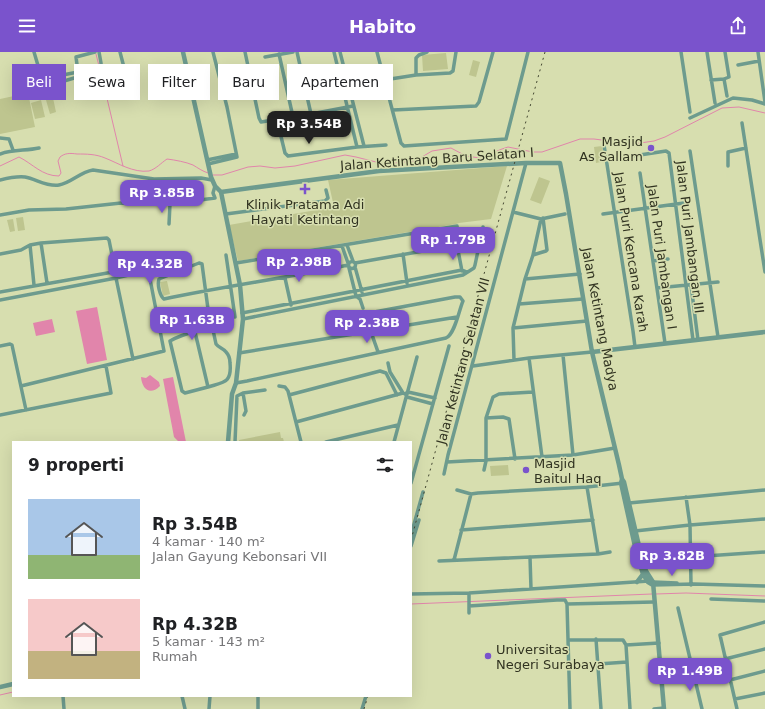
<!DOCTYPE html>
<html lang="id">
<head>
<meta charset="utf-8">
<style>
  :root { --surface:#fff; --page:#f2f2f2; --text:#202124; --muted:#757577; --accent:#7a53cc }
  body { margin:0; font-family:"DejaVu Sans",sans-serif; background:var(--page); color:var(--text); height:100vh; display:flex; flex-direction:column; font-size:15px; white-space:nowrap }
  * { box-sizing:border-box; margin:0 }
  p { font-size:13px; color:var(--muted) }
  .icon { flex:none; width:22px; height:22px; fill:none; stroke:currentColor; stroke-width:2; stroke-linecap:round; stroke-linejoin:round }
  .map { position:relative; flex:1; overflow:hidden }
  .side { position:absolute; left:12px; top:389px; width:400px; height:256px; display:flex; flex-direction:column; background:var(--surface); border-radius:0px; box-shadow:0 4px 16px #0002 }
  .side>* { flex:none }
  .top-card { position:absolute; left:12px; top:12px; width:400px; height:36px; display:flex; gap:8px }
  .price { position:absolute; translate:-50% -34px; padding:0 9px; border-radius:8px; background:var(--accent); color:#fff; font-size:13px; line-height:26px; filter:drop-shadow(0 1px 2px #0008) }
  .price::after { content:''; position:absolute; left:50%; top:24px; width:12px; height:9px; margin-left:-6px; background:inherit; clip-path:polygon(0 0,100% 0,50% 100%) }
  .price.selected { background:#222; color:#fff }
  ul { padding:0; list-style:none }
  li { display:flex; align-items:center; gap:12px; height:100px; padding:0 16px }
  li span { display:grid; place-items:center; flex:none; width:112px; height:80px; border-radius:0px; color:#555 }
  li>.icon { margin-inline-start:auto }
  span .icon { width:48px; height:48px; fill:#fffc; stroke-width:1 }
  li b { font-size:17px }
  h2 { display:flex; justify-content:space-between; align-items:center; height:48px; padding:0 16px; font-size:17px }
  .pill { padding:0 14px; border-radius:0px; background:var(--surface); box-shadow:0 4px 16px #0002; font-size:14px; line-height:36px }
  .pill.selected { background:var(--accent); color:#fff }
  header { display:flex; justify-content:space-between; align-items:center; height:52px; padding:0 16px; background:var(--accent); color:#fff; font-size:18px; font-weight:600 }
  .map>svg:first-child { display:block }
</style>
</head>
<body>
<header><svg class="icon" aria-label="menu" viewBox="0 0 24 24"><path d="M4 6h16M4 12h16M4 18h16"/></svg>Habito<svg class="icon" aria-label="share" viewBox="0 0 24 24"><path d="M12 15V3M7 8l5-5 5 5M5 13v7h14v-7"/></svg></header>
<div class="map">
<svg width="765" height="657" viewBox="0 0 765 657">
  <rect width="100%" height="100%" fill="#d7deaf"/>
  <path fill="#bec58f" d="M446,1L448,17L423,19L422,3Z
    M473,8L480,10L476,25L469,23Z
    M36,23L39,41L30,43L26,25Z
    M28,41L35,75L0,82V47Z
    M53,46L56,60L50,62L46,48Z
    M41,48L45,65L35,67L31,51Z
    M602,94L605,109L596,111L594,95Z
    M507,114L491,167L459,171L456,172L238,209L229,173L334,155L328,128Z
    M539,125L550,129L541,152L530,148Z
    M23,165L25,178L18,179L16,166Z
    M13,167L15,179L10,180L7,168Z
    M167,229L170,242L163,244L160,230Z
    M280,380L281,386H283L284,390H239V388Z
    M508,413L509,423L491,424L490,414Z"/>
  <path fill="#e185ab" d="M97,255L107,308L87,312L76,259Z
    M52,267L55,280L36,284L33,271Z
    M150,323L159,330L160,334C150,344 142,337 141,325L146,326Z
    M173,325L186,390H179L174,385L163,327Z"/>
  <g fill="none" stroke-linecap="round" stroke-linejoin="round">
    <path stroke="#e185ab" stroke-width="1" d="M96,2L99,14
      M101,21L123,114
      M0,114L19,105C33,112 42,124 59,124L61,121L58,109L60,105C65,101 70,101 77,102C86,102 96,102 105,106C118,111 133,121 149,119C156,117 161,111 167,107C175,108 186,110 193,113C198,116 202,119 208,121
      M213,123H222L248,115L260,114L275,116L295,114L345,103L356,105L384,112L415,109L432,99L451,96L466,104L480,106L502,97L508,95L533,100H542L580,87H594L633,92L654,89L665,85L722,56L739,55L765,61
      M656,542L686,541L765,544
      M411,552L652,542
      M0,643L13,640"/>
    <path stroke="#6d9b8e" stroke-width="3.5" d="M34,0L42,27L78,20L76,5L95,0
      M120,0L126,23
      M245,0L259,66L261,70L311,62L353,54
      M297,0L311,62
      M334,0L357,95
      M340,0L364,94
      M377,0L401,91L404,94L506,87L528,0
      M681,0L690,60
      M707,0L715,51
      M758,0L765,50
      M279,2L293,65
      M265,5L293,0
      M738,13L759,9
      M98,20L104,45
      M416,23V6L419,3L427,0
      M724,27L729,25L725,0
      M724,27L727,44
      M384,28L416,23L450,21L453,19L456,0
      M711,28L724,27
      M57,36L64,29L101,18V11L99,0
      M393,58L476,54L479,50L493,0
      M690,66L733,46L752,48L765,52
      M277,68L285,101L288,104L357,95L386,93
      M742,71L765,220
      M0,86L9,87L13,98
      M604,93L633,279L635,295
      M690,99L718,285
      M0,102C13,97 26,99 39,96
      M207,108L236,102
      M607,108L666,99L669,101L693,288
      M208,112L237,105L227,55L213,0
      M728,114V100L746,96
      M640,121L665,291
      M0,128C8,126 16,124 25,125C36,127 47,135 59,133C71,131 80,120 93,118L154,127L201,126L212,128
      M513,160L541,167L565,162
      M226,162L325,149L328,146L326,138
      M603,162L684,151
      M0,163L29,158L66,157L121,151L170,152L215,146L213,141L215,134
      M169,172L170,152
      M41,191L47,231
      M30,193L34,233
      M347,193L353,209
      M457,193L462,219
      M342,194L348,211
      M0,202L21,198L30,193L41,191L107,186L109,188L115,218L113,220L0,240
      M403,202L407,231
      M226,203L235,265
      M533,203L546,199L547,198L543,166
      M653,209L668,207
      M348.5 213a3.5 3.5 0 1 1 7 0a3.5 3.5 0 1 1-7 0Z
      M236,211L457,174L460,192
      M355,211L463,192
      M355,215L362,240
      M349,216L356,244L360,247L363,256
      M116,226L133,307
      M285,226L291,253
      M525,227L580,222
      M691,233L698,288
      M657,236L718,230
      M0,248L116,226L137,221H144L148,223L150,227L164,299L21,334
      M519,252L583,247
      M242,261L462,218L467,220
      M243,267L463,223L474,216L475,213L483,175
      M210,272L202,212L199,211L159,227C157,233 160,244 164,247C225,234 287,226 348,213
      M166,273L209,263
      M513,276L587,269
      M195,280L208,335L185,341L182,339L170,289C188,279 211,276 231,272
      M0,294L10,292L12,293L26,358
      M239,301L457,265
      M563,303L573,403
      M529,306L542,405
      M514,308L513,276L525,227L533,203L541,167
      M388,311L390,320L403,341
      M473,314L529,306L592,300
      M236,331L247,329L446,286C455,282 459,258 463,249L460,245H455L369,261C366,271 375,290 378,300
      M279,334L285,335L288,339L301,390
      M208,335C224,330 232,331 230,311C230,307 229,303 226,300C223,296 219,296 216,292L213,278
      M289,343L380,319L386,321L397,343
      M406,343L407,345L433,352
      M0,363L111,341L106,314
      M244,363L246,359L243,341L265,338
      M486,366L503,365L509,367L515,407
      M296,370L403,341L405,342L408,340L435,346
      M235,390L237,344L243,341
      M326,390L398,373
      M394,390L417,305
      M447,410L573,403L615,396
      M484,418L486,409V366L493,345L499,342L533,340
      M444,422L448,403L526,111
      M411,431L449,294
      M457,438L471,442L478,441L587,435L623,431
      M686,445L690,473L691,533
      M629,451L765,438
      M461,478L593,468
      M635,479L690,473L765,467
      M411,483L423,440
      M411,494L419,468
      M598,502L610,500
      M530,505L531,537
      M691,505L765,500
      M454,508L471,442
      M439,509L598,502L587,435
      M653,530L677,531
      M653,533L694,532L765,534
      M469,541V561
      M411,542L469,541L649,529
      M711,547L765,549
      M469,554L557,548H565L567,552
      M678,556L702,657
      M596,587L601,657
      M568,588H623L626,593L630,657
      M626,593L659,591
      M725,607L765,597
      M598,612L627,610
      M662,623L693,620
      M730,628L765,619
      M63,644L64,657
      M182,644L185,657
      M735,647L765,641
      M209,657L210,644
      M258,657V644
      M362,657L366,644
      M570,657L567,552L654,550
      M654,657L664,656
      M737,657L720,583L765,570"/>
    <path stroke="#6d9b8e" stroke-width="4.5" d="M183,0L211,125L215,134L221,140
      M221,140L379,119L526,111H560L566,142L592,300L619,413L622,427L621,431L636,499L643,522L648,530L653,533
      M221,140L240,233L243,267L236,331L232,342L228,390
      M592,300L765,280
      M622,427L624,430L640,498L646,519L653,530L664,657
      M637,530L643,522
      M0,635L13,632"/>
    <path stroke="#444731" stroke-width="1" stroke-dasharray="2 4" stroke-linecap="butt" d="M411,488L545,0
      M364,657L368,644"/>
  </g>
  <g fill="#7a53cc" stroke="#d7deaf" stroke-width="1.5">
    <circle cx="651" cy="96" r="4"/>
    <path d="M303 131h4v4h4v4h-4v4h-4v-4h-4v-4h4z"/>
    <circle cx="526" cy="418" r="4"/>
    <circle cx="488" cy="604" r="4"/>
  </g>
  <g text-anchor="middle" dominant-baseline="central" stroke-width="3" stroke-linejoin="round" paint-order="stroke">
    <g font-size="13" fill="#313321" stroke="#d7deaf" text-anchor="start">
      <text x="643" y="89" text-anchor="end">Masjid<tspan x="643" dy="15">As Sallam</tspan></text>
      <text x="305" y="152" text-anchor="middle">Klinik Pratama Adi<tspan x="305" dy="15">Hayati Ketintang</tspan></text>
      <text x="534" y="411">Masjid<tspan x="534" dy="15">Baitul Haq</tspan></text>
      <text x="496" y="597">Universitas<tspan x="496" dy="15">Negeri Surabaya</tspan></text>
    </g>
    <g font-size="13" fill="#313321" stroke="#d7deaf">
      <text transform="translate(437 107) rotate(-4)">Jalan Ketintang Baru Selatan I</text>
      <text transform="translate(690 185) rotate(83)">Jalan Puri Jambangan III</text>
      <text transform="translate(631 200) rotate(81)">Jalan Puri Kencana Karah</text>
      <text transform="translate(662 205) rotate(82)">Jalan Puri Jambangan I</text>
      <text transform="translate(600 267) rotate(79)">Jalan Ketintang Madya</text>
      <text transform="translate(463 309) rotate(-75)">Jalan Ketintang Selatan VII</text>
    </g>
  </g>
</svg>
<b class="price selected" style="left:309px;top:93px">Rp 3.54B</b>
<b class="price" style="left:162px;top:162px">Rp 3.85B</b>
<b class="price" style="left:453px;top:209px">Rp 1.79B</b>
<b class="price" style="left:299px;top:231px">Rp 2.98B</b>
<b class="price" style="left:150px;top:233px">Rp 4.32B</b>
<b class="price" style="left:192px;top:289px">Rp 1.63B</b>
<b class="price" style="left:367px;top:292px">Rp 2.38B</b>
<b class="price" style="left:672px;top:525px">Rp 3.82B</b>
<b class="price" style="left:690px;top:640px">Rp 1.49B</b>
<div class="top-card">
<a class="pill selected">Beli</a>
<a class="pill">Sewa</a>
<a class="pill">Filter</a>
<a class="pill">Baru</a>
<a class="pill">Apartemen</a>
</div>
<section class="side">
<h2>9 properti<svg class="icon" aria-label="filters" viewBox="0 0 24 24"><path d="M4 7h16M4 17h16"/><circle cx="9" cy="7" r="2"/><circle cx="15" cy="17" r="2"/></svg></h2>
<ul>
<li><span style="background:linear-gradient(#a9c7e8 70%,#8fb573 0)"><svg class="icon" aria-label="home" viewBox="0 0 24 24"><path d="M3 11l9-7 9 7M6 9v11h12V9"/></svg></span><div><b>Rp 3.54B</b><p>4 kamar · 140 m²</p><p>Jalan Gayung Kebonsari VII</p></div></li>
<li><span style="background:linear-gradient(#f6c9c9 65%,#c2b280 0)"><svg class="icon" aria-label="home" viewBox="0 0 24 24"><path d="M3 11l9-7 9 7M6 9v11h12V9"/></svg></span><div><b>Rp 4.32B</b><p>5 kamar · 143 m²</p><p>Rumah</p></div></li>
</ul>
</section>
</div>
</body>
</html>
